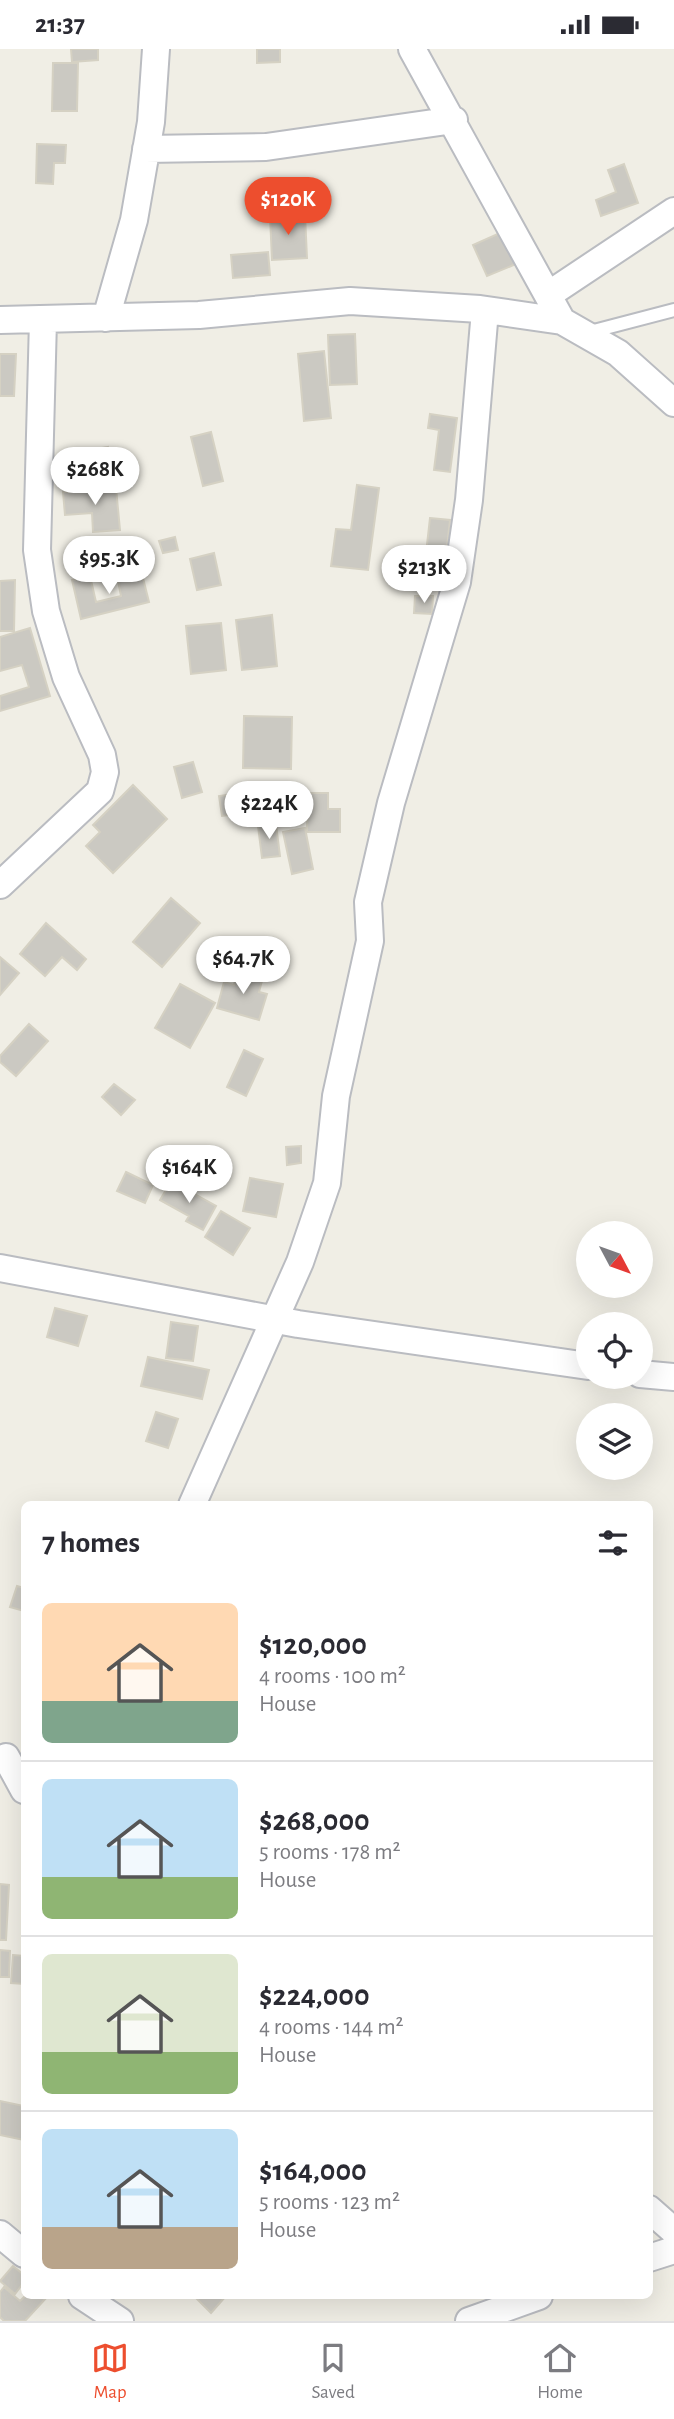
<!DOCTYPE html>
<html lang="en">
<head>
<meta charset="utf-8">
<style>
  :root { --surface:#fff; --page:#f7f7f7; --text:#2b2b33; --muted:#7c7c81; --line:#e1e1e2; --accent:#ed4e2e }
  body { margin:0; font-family:"Alegreya Sans",sans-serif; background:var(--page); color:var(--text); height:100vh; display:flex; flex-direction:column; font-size:26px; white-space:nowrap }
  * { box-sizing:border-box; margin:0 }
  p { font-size:23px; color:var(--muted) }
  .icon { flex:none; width:38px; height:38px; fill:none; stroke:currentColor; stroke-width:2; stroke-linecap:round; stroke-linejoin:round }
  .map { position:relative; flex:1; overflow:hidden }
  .panel { position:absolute; left:21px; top:1452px; width:632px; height:798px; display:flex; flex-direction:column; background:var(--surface); border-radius:10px; box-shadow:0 7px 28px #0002 }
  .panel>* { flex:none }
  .needle { width:46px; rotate:131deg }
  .tools { position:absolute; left:576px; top:1172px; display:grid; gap:14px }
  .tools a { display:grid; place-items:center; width:77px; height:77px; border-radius:50%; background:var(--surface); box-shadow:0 7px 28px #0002; font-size:35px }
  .price { position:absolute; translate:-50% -60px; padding:0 16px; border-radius:24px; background:#fff; color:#222; font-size:23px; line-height:46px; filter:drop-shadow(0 2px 4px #0008) }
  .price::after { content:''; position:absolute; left:50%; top:42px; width:21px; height:16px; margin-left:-10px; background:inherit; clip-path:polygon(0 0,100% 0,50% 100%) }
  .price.current { background:var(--accent); color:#fff }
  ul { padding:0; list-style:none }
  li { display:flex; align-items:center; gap:21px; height:175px; padding:0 21px }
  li+li { border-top:2px solid var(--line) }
  li span { display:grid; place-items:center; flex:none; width:196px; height:140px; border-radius:10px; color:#555 }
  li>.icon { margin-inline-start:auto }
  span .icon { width:84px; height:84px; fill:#fffc; stroke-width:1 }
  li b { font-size:30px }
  h2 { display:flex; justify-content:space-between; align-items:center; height:84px; padding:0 21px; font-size:30px }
  .status { display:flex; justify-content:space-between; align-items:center; height:49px; padding:0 35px; background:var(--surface); direction:ltr }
  .status svg { height:19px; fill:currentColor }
  .tabs { display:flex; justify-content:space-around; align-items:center; height:98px; border-top:2px solid var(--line); background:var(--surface); font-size:19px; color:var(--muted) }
  .tabs a { display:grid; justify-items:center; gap:4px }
  .tabs .current { color:var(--accent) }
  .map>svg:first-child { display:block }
</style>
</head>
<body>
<div class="status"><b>21:37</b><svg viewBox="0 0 49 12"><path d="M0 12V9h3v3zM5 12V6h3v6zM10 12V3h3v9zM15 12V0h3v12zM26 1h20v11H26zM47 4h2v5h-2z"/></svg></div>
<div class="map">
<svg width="674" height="2272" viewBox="0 0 674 2272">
  <rect width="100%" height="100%" fill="#f0eee5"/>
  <path fill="#cbc9c2" stroke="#d5d1c3" stroke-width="2" d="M71,0H98V11L72,13Z
    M257,0H280V13L257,14Z
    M53,14H78L77,62H52Z
    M37,95L66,96L65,114H54L53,135L36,134Z
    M624,115L638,154L601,167L596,151L616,143L608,121Z
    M305,166L307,209L272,211L270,167Z
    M502,183L516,215L487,227L473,196Z
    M268,203L270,226L233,229L231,206Z
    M355,285L357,335L330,336L328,286Z
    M324,302L331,369L304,372L298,305Z
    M0,305H16L14,347H0Z
    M430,365L457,369L450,423L434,421L439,381L428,379Z
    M211,383L223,432L203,437L191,388Z
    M108,398L112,419L78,426L74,404Z
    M357,436L379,439L368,521L331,517L336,480L351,481Z
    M116,439L120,481L93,483L92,464L65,466L63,443Z
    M430,469L450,471L443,533L423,531Z
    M175,488L178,501L163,504L159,492Z
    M214,504L221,536L197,541L190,510Z
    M142,525L149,553L81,570L72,531L90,527L96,553L121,547L118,532Z
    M15,531L14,582H0V532Z
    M415,547H433L432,565L414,564Z
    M272,566L277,617L242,621L236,571Z
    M221,574L226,621L191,625L186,577Z
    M30,579L50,647L0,662V647L29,638L22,616L0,622V588Z
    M244,667L292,668L291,720L243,719Z
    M193,713L202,743L182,749L174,718Z
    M133,736L167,770L113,824L86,797L100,783L93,776Z
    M259,741L262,762L222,767L219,747Z
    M308,744H328V760H340V783H307Z
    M276,775L280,807L262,809L258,777Z
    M305,779L313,820L292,825L283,783Z
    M171,849L200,874L162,918L133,893Z
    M46,874L86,910L77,921L62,908L45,927L20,905Z
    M0,908L19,924L0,946Z
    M238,921L263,928L259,943L267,945L259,971L217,959L224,933L234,936Z
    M180,935L215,954L190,999L155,979Z
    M29,975L48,992L16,1027L0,1013V1007Z
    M244,1001L263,1010L246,1047L227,1038Z
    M114,1035L135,1051L121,1066L102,1048Z
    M301,1097V1114L287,1116L286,1098Z
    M126,1123L153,1136L145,1154L117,1142Z
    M250,1129L283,1135L276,1168L243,1162Z
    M171,1132L216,1157L203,1181L186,1172L189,1167L160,1151Z
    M221,1162L250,1179L233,1206L205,1188Z
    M55,1259L87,1267L78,1297L47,1288Z
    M171,1273L198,1277L193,1312L166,1309Z
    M148,1308L209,1321L202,1350L141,1337Z
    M156,1363L178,1370L168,1399L146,1392Z
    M17,1537L24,1539V1562L10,1558Z
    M0,1835L9,1836L6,1891H0Z
    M0,1901L10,1902L9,1928H0Z
    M13,1906L24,1907V1935L11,1934Z
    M0,2052L24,2057V2091L0,2086Z
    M13,2217L24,2226V2233L15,2245L0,2232Z
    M4,2238L20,2252L25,2247H48L25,2272H4L0,2268V2243Z
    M194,2247H226L211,2264Z"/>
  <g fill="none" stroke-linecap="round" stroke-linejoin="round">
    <defs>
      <path id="service" d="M586,284L674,261"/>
      <path id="minor" d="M412,0L562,272
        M146,100L266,98L454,71
        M548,246L674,162
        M106,269L134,171L151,73L156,0
        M0,271L199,266L350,252L480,260L562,272L618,304L674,354
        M0,836L100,742L105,723L102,706L66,628L46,562L37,501L43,271
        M0,1219L298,1275L588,1317
        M640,1325L674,1328
        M192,1456L300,1213L327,1134L336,1047L370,892L368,853L391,754L457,533L469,451L485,261
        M6,1708L24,1741
        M649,2160L674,2182
        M0,2185L24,2205
        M649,2209L674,2201
        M82,2247L120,2272
        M469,2272L539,2247"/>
    </defs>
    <use href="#service" stroke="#babcc1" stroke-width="16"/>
    <use href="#minor" stroke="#babcc1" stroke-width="30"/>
    <use href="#service" stroke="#fff" stroke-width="12"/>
    <use href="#minor" stroke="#fff" stroke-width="26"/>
  </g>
</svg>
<div class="tools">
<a><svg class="needle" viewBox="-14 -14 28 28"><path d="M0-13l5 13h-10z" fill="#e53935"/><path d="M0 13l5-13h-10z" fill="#7c7c81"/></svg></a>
<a><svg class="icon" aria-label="locate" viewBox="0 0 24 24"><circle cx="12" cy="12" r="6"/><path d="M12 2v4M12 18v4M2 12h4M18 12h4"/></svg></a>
<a><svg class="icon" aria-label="layers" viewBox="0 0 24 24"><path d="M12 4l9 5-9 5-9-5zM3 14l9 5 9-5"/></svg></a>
</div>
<b class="price current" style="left:288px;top:188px">$120K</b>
<b class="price" style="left:95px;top:458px">$268K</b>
<b class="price" style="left:109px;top:547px">$95.3K</b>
<b class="price" style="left:424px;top:556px">$213K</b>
<b class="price" style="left:269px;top:792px">$224K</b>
<b class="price" style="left:243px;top:947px">$64.7K</b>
<b class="price" style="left:189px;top:1156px">$164K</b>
<section class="panel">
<h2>7 homes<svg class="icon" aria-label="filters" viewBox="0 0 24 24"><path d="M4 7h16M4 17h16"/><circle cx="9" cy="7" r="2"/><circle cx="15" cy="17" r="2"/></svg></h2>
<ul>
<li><span style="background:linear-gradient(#ffd9b3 70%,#7fa58c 0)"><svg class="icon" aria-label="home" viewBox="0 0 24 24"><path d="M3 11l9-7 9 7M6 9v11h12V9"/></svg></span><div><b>$120,000</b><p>4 rooms · 100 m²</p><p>House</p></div></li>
<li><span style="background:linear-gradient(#bfe0f5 70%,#8fb573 0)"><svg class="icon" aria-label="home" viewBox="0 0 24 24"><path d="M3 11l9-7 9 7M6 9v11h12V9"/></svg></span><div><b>$268,000</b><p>5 rooms · 178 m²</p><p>House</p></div></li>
<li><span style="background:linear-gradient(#dfe7d0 70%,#8fb573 0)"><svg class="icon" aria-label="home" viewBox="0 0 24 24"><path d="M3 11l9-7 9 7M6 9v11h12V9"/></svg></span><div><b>$224,000</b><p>4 rooms · 144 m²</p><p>House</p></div></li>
<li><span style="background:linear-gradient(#bfe0f5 70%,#b9a48a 0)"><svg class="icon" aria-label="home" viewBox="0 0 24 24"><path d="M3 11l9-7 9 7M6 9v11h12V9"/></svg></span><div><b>$164,000</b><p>5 rooms · 123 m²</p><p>House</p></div></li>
</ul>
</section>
</div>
<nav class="tabs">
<a class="current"><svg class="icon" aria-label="map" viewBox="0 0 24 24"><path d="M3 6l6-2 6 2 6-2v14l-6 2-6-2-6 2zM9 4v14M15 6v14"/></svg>Map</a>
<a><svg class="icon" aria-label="saved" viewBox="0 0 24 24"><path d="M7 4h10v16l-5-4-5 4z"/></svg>Saved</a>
<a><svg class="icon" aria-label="home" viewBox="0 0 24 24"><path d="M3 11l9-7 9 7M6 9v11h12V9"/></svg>Home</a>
</nav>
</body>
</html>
